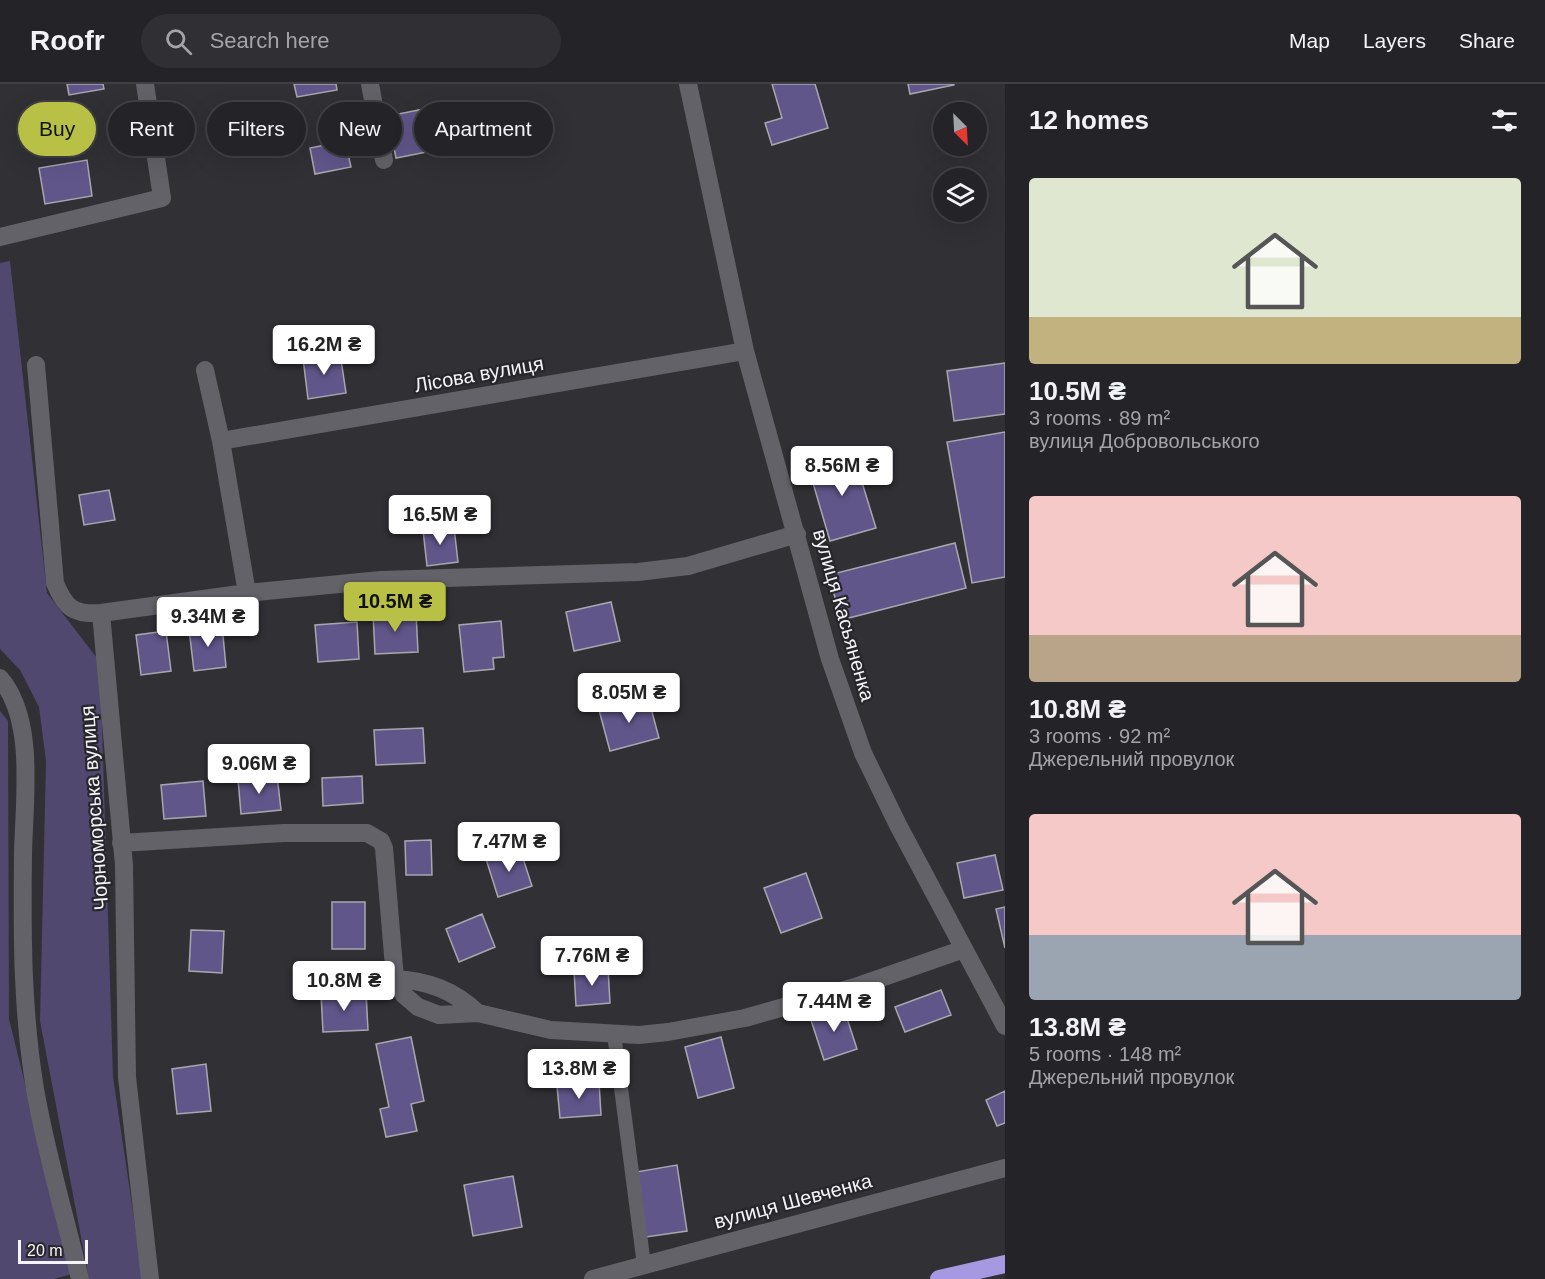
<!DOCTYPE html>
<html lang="en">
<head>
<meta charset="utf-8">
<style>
  :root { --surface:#242428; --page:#303034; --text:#f1f3f6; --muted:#a3a4a8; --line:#414145; --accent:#b9c046 }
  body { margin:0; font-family:Arial,sans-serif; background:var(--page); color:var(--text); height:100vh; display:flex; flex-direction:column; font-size:22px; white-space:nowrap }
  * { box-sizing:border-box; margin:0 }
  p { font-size:20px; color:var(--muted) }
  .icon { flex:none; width:33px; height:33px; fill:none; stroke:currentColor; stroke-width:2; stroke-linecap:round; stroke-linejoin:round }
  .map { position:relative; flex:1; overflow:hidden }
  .panel { display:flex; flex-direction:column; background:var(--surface); width:540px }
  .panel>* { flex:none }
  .top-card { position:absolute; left:18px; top:18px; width:570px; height:54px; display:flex; gap:12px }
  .needle { width:39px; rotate:156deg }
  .tools { position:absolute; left:933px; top:18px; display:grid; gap:12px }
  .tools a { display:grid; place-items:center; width:54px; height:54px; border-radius:50%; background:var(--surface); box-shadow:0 6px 24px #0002,0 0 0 2px var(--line); font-size:30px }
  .scale { position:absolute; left:18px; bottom:15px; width:70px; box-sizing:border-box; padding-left:6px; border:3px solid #f5f4f8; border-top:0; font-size:16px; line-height:21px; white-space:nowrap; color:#f5f4f8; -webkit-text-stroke:4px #27262b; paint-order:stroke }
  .price { position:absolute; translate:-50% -51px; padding:0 14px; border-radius:6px; background:#fff; color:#222; font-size:20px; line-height:39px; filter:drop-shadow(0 2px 3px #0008) }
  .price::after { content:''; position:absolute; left:50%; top:36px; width:18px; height:14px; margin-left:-9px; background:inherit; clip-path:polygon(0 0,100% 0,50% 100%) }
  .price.active { background:var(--accent); color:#111 }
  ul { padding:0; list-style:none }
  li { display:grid; align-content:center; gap:12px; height:318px; padding:0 24px }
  li span { display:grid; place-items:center; height:186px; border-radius:6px; color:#555 }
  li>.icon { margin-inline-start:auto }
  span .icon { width:108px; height:108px; fill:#fffc; stroke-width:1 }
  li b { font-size:26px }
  h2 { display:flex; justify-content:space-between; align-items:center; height:72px; padding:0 24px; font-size:26px }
  .chip { padding:0 21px; border-radius:27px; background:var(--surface); box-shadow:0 6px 24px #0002,0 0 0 2px var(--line); font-size:21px; line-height:54px }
  .chip.active { background:var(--accent); color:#111 }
  header { display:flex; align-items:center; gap:36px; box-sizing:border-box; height:84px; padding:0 30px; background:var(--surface); border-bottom:2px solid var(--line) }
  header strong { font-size:28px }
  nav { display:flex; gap:33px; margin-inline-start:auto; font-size:21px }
  .search { width:420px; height:54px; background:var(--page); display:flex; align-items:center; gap:15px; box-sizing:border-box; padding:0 21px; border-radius:33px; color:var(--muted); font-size:22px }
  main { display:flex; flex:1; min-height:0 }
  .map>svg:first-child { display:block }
</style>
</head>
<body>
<header>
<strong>Roofr</strong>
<div class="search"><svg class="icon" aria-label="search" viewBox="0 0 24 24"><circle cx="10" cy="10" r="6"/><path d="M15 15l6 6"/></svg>Search here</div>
<nav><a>Map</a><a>Layers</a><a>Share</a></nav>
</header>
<main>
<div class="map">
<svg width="1005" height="1195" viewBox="0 0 1005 1195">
  <rect width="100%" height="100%" fill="#303035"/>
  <path fill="#50486f" d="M10,177L47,509L100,578L113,993L143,1195H89L40,937L46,677L39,623L20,586L0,565V179Z
    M0,627L8,637L9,935L72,1190L54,1195H0Z"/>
  <path fill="#61568a" stroke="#a8a7ae" stroke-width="1.5" d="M67,0H103L104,5L69,11Z
    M294,0H336L337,6L297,13Z
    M772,0H815L828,44L772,61L765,39L782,34Z
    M908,0H954V1L910,10Z
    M424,25L432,67L396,74L388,32Z
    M345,57L351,83L315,90L310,64Z
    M87,76L92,112L45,120L39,84Z
    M340,269L346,309L308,315L303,274Z
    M1005,279V330L954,337L947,287Z
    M1005,348V493L972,499L947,358Z
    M853,369L876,444L830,457L808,382Z
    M109,406L115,436L84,441L79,411Z
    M454,443L458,478L427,482L423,446Z
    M955,459L966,504L841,536L829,491Z
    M611,518L620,557L574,567L566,528Z
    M416,528L418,568L375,570L373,529Z
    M501,537L504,573L493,574L494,585L464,588L459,541Z
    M357,538L359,575L318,578L315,541Z
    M222,541L226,583L194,587L189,545Z
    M166,547L171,587L141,591L136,551Z
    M648,613L659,654L610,667L599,626Z
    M423,644L425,679L376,681L374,646Z
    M277,691L281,726L241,730L238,695Z
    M362,692L363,719L323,722L322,694Z
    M203,697L206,732L164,735L161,701Z
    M431,756L432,791H406L405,757Z
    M520,765L532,802L498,813L486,775Z
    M995,771L1003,806L964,814L957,779Z
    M806,789L822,834L781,849L764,804Z
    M332,818H365V865H332Z
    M1005,823V864L996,825Z
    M482,830L495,863L459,878L446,845Z
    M191,846L224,847L222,889L189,887Z
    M608,884L610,919L576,922L574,886Z
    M941,906L951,931L905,948L895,923Z
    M366,908L368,946L323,948L321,910Z
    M843,922L857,965L824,976L810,933Z
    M411,953L424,1017L411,1020L417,1047L386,1053L380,1025L389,1023L376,960Z
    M721,953L734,1004L698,1014L685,963Z
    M206,980L211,1027L177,1030L172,985Z
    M599,998L601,1031L560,1034L557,1002Z
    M1005,1007V1039L997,1042L986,1016Z
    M677,1081L687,1147L646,1153L636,1088Z
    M513,1092L522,1143L473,1152L464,1101Z"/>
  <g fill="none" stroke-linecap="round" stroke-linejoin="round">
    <path stroke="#636268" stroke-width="14" d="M614,950L644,1181"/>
    <path stroke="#636268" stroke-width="18" d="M370,0L384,76
      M688,0L745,267L830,575L863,669L898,741L1005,942
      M0,153L162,114L145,0
      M36,281L55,499C65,524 74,531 101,529L124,781L127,993L150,1195
      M205,286L221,357L247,509
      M221,357L745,267
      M101,529L247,509L381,496L638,488L688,482L797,450
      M0,594C36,636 24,716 23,770C22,849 22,926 35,1005C46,1069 65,1132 80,1195
      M121,759L284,749H367L381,757L384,764L395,895L404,911L418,923L439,931L478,929L551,946L639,951L668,948L745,934L855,903L964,865
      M395,895C429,897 453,906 478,929
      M593,1195L1005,1084"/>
    <path stroke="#a698e1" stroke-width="18" d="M939,1195L1005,1180"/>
  </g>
  <g text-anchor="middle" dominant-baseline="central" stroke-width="4.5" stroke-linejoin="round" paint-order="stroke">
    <g font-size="20" fill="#f5f4f8" stroke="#27262b">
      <text transform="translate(479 290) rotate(-10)">Лісова вулиця</text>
      <text transform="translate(844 531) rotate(74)">вулиця Касьяненка</text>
      <text transform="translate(94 724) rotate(-94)">Чорноморська вулиця</text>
      <text transform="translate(793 1117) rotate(-15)">вулиця Шевченка</text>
    </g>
  </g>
</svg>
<div class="tools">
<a><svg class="needle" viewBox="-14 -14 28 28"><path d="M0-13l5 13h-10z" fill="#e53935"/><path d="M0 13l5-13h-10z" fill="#a3a4a8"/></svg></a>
<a><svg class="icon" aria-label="layers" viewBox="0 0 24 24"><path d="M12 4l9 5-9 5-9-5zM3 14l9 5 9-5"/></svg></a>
</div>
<div class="scale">20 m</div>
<b class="price" style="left:324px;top:292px">16.2M ₴</b>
<b class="price" style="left:842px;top:413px">8.56M ₴</b>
<b class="price" style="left:440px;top:462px">16.5M ₴</b>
<b class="price active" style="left:395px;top:549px">10.5M ₴</b>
<b class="price" style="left:208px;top:564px">9.34M ₴</b>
<b class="price" style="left:629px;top:640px">8.05M ₴</b>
<b class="price" style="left:259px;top:711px">9.06M ₴</b>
<b class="price" style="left:509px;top:789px">7.47M ₴</b>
<b class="price" style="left:592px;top:903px">7.76M ₴</b>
<b class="price" style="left:344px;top:928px">10.8M ₴</b>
<b class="price" style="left:834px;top:949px">7.44M ₴</b>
<b class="price" style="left:579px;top:1016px">13.8M ₴</b>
<div class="top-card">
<a class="chip active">Buy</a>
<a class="chip">Rent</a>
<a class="chip">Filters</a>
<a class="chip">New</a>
<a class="chip">Apartment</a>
</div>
</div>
<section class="panel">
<h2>12 homes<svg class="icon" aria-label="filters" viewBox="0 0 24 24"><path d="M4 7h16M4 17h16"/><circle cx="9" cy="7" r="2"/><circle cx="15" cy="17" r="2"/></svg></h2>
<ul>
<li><span style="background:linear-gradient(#dfe7d0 75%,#c2b280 0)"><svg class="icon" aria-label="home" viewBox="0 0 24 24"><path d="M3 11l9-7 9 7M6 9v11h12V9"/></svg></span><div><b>10.5M ₴</b><p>3 rooms · 89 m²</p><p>вулиця Добровольського</p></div></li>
<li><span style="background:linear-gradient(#f6c9c9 75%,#b9a48a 0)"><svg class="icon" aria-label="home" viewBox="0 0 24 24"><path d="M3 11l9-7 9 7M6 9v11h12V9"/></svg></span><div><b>10.8M ₴</b><p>3 rooms · 92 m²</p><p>Джерельний провулок</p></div></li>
<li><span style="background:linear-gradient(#f6c9c9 65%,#9aa5b1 0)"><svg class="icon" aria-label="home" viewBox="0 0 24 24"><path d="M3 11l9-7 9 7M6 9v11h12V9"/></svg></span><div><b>13.8M ₴</b><p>5 rooms · 148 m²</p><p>Джерельний провулок</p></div></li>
</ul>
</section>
</main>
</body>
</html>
